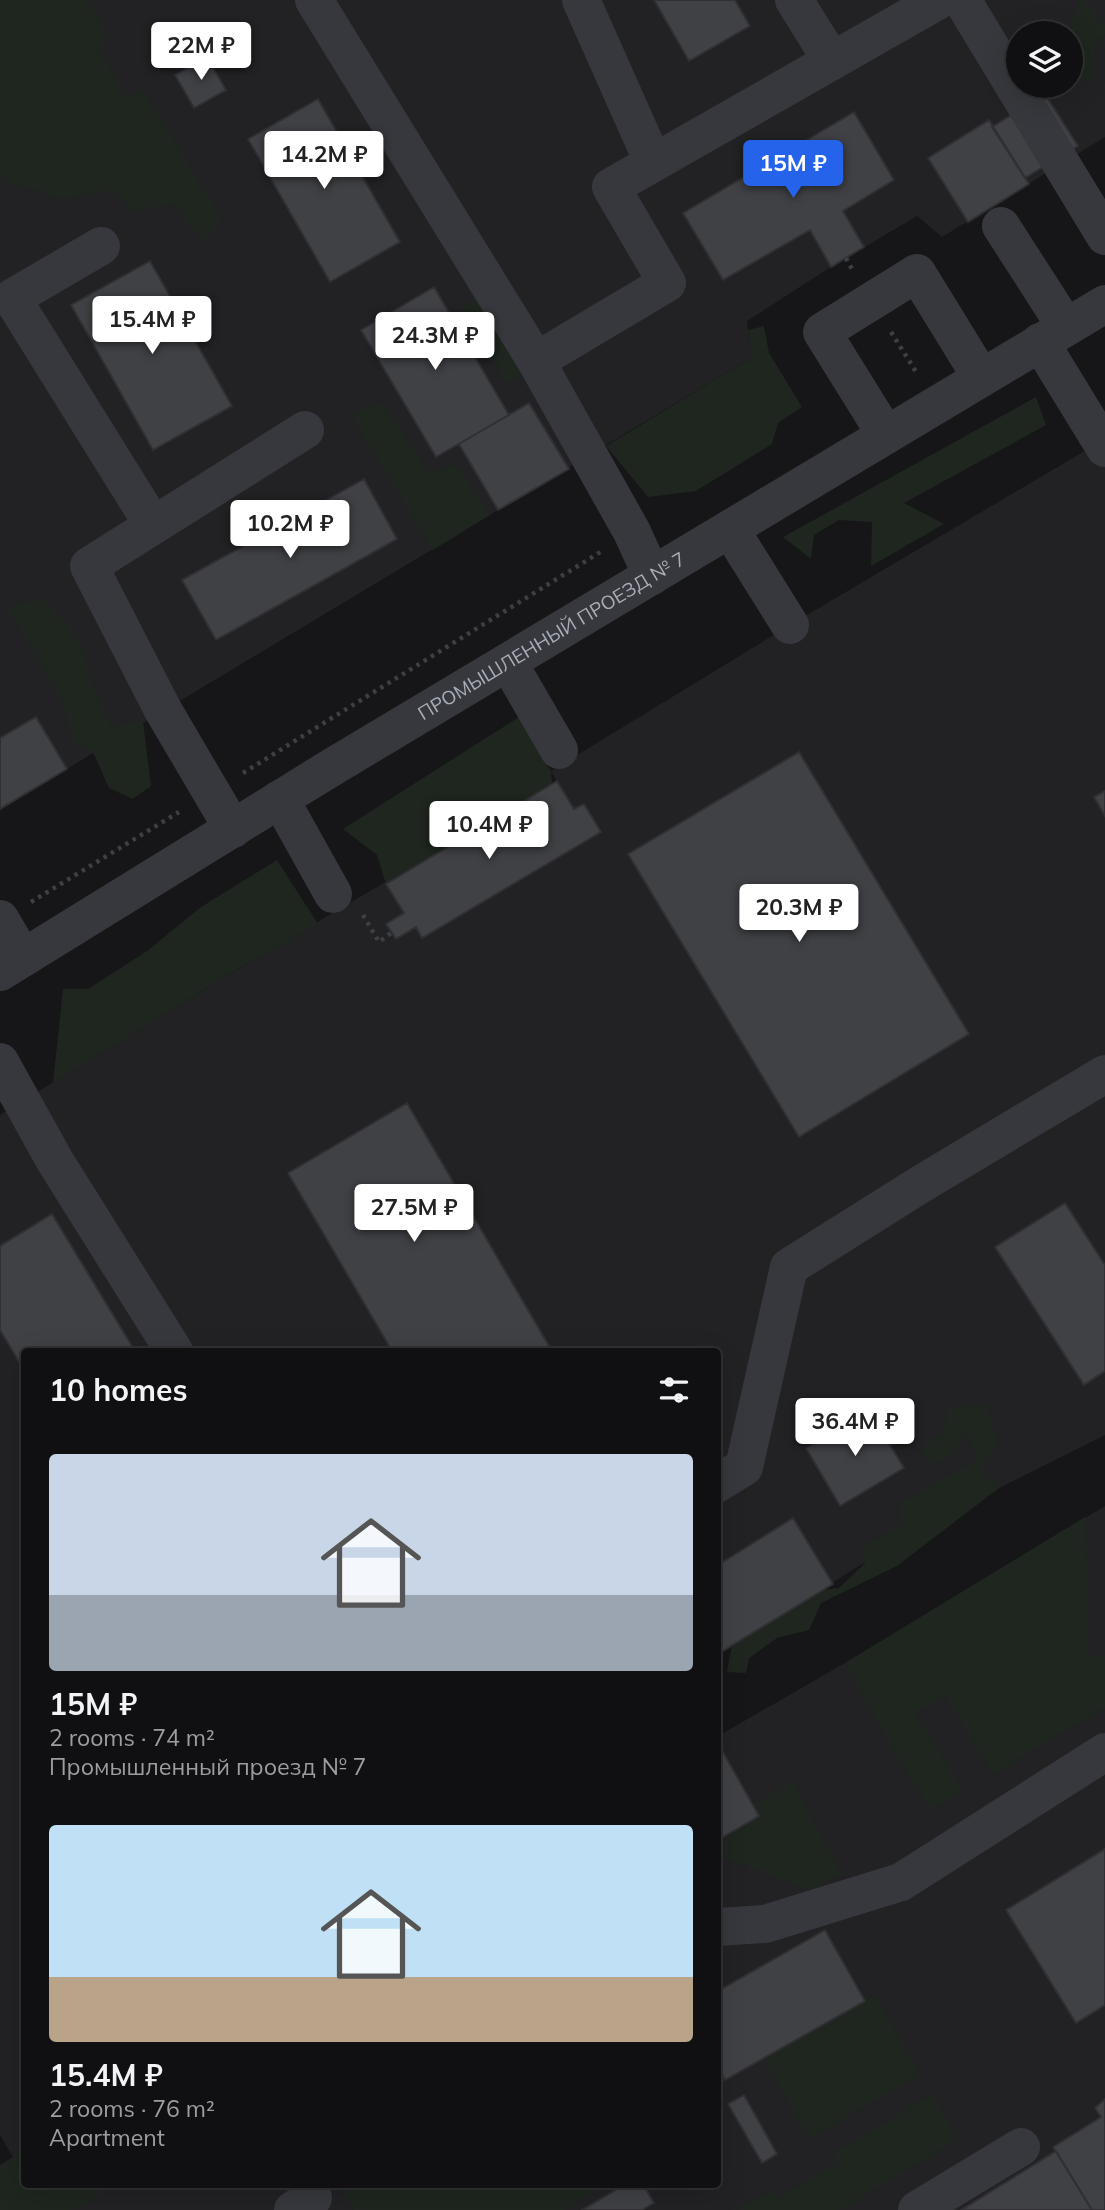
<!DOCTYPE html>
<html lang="en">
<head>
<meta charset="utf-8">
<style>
  :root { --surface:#101012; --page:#19191b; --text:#f1f3f6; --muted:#9c9d9f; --line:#303032; --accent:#2563eb }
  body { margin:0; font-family:Mulish,sans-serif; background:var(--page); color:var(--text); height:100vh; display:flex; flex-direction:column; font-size:26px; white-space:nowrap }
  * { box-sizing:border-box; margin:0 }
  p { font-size:23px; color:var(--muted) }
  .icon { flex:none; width:38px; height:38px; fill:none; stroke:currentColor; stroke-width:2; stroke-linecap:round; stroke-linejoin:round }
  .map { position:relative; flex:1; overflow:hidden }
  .drawer { position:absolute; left:21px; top:1348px; width:700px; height:840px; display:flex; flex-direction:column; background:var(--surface); border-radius:7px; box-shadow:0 7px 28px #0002,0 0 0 2px var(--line) }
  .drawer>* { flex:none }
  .fabs { position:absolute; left:1006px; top:21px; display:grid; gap:14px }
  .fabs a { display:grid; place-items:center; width:77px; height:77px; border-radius:50%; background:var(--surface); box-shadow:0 7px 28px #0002,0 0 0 2px var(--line); font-size:35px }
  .price { position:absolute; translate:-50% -60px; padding:0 16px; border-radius:7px; background:#fff; color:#222; font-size:23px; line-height:46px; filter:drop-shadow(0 2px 4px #0008) }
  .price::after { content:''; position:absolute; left:50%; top:42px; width:21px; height:16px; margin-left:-10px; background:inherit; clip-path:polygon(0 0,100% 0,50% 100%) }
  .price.active { background:var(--accent); color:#fff }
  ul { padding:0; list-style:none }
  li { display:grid; align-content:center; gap:14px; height:371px; padding:0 28px }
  li span { display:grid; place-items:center; height:217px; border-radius:7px; color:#555 }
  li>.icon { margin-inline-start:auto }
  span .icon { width:126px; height:126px; fill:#fffc; stroke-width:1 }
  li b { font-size:30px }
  h2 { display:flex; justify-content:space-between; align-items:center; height:84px; padding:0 28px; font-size:30px }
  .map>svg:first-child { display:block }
</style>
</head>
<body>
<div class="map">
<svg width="1105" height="2210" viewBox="0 0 1105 2210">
  <rect width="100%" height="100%" fill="#161618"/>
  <path fill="#222225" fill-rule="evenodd" d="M0,0H1105V137L942,237L917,216L831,267L747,321L751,358L0,809ZM1018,33H1071V86H1018Z
    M1105,439V1435L999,1488L963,1501L718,1654V1351H24V2176L0,2135V1115L241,967L552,784L557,781L551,771L790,625Z
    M1105,1506V2210H45L30,2184H718V1736L845,1663Z"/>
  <path fill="#1e261f" d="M0,0H87L109,37L98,48L127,98L143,91L222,218L204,242L173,203L133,211L111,190L64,199L8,182L0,173Z
    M1079,0H1082L1105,24V34L1093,48L1095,77L1071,83V33H1060L1068,27Z
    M480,297L524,375L506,383L459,310Z
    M764,326L769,353L802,407L778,423L772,444L696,491L648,497L606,446L751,358L748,330Z
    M1036,397L1046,425L904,503L944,524L871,566L872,522L839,520L814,535L811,559L783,537Z
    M380,401L431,474L456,464L490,515L433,550L351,415Z
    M43,599L78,637L97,696L112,727L143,721L151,786L133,799L109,788L93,752L74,741L60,696L7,607Z
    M519,717L551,771L552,784L386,884L377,855L343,829Z
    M277,860L318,924L241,967L53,1083L63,989H88L147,951L201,907Z
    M986,1405L997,1442L981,1473L999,1488L897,1566L821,1603L809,1630L777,1638L749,1658L746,1673L727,1672L732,1645L823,1590L839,1588L865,1563L863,1548L902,1523L899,1504L977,1459L966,1433L949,1457L929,1466L922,1448L944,1433L947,1407Z
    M1085,1517L1090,1656L1105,1657V1707L993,1774L946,1696L915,1713L963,1791L931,1810L884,1734L845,1663Z
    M793,1782L841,1873L811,1891L718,1855V1840L759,1816L753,1804Z
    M875,1995L920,2075L809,2138L764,2058Z
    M933,2094L958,2139L841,2210H738L771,2191L776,2199L837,2162L833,2153Z
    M24,2150V2184H116L73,2210H0V2165Z
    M338,2184H607L565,2210H354Z"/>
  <path fill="#404145" stroke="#303034" stroke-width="2" d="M654,0H735L750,26L689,61Z
    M207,57L226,90L194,108L175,75Z
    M1045,94L1078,146L1025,178L992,127Z
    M318,99L400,242L330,282L248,139Z
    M854,112L894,180L843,211L864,247L831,267L810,230L723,280L683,213Z
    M989,120L1029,184L968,222L928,158Z
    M150,261L232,406L153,450L71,305Z
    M434,287L509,415L436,457L361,330Z
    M529,403L569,469L498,510L459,444Z
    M364,479L397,539L216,640L182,580Z
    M36,717L67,769L0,809V738Z
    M799,752L969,1034L799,1137L628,854Z
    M557,781L574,809L584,804L601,832L422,938L416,927L396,939L386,924L404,913L386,884Z
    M1105,791V816L1094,797Z
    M407,1103L552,1351H392L288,1173Z
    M1065,1203L1105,1265V1371L1084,1385L995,1247Z
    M52,1214L135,1351H24V1370L0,1330V1246Z
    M869,1410L904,1468L840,1506L806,1448Z
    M793,1518L833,1584L718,1654V1565Z
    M718,1743L759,1816L718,1840Z
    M1105,1849V2005L1076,2023L1006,1910Z
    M825,1930L865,2001L725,2080L718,2066V1991Z
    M744,2095L777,2154L762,2163L728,2104Z
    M1105,2099V2210H1092L1053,2147L1101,2117L1095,2108Z
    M1056,2151L1092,2210H961Z
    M626,2184H643L654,2203L642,2210H582Z"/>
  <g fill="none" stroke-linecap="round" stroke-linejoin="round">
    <path stroke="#3d3f44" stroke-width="4.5" stroke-dasharray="3.5 5" stroke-linecap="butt" d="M846,258L853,271
      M891,332L918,375
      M243,773L602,551
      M31,902L179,812
      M363,915L379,942L391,933"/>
    <g stroke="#37383d" stroke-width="38">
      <path d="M314,0L536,361L632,532L652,576"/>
      <path d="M581,0L653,162"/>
      <path d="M794,0L832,61"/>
      <path d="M962,0L1105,236"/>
      <path d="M1001,226L1066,327"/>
      <path d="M101,246L12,298L153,525"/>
      <path d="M1040,342L1105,448"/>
      <path d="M536,361L667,283L611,187L939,0"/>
      <path d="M886,435L822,332L917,273L981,377"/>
      <path d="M730,529L790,625"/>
      <path d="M508,662L559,750"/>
      <path d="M280,799L333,894"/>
      <path d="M233,829L163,710L89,566L305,430"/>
      <path d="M0,919L23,958"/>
      <path id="s1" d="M0,972L329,769L1105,304"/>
      <path d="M0,1062L55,1161L174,1351"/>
      <path d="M718,1483L744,1467L789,1267L921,1184L1105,1074"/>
      <path d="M718,1927L765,1924L901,1882L1105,1752"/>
      <path d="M293,2210L313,2198"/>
      <path d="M917,2210L1021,2147"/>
    </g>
  </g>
  <g text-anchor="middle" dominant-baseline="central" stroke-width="5" stroke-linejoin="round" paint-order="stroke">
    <g font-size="19" fill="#a8adb8" stroke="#111113">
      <text stroke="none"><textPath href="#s1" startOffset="646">ПРОМЫШЛЕННЫЙ ПРОЕЗД № 7</textPath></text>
    </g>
  </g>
</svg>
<div class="fabs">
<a><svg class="icon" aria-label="layers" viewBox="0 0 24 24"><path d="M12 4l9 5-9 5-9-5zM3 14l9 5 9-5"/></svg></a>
</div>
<b class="price" style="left:201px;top:82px">22M ₽</b>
<b class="price" style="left:324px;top:191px">14.2M ₽</b>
<b class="price active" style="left:793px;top:200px">15M ₽</b>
<b class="price" style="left:152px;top:356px">15.4M ₽</b>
<b class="price" style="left:435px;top:372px">24.3M ₽</b>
<b class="price" style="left:290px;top:560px">10.2M ₽</b>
<b class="price" style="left:489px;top:861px">10.4M ₽</b>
<b class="price" style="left:799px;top:944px">20.3M ₽</b>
<b class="price" style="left:414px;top:1244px">27.5M ₽</b>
<b class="price" style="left:855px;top:1458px">36.4M ₽</b>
<section class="drawer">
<h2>10 homes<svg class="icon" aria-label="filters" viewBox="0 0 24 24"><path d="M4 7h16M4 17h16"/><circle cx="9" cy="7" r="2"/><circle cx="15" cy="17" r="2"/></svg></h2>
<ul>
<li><span style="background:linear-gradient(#c9d6e8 65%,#9aa5b1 0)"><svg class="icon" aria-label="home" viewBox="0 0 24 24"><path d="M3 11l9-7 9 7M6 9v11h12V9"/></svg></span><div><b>15M ₽</b><p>2 rooms · 74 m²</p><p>Промышленный проезд № 7</p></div></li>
<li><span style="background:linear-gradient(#bfe0f5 70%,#b9a48a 0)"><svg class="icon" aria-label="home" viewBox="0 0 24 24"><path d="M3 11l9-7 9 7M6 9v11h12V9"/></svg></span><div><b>15.4M ₽</b><p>2 rooms · 76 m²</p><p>Apartment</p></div></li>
</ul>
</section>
</div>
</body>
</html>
